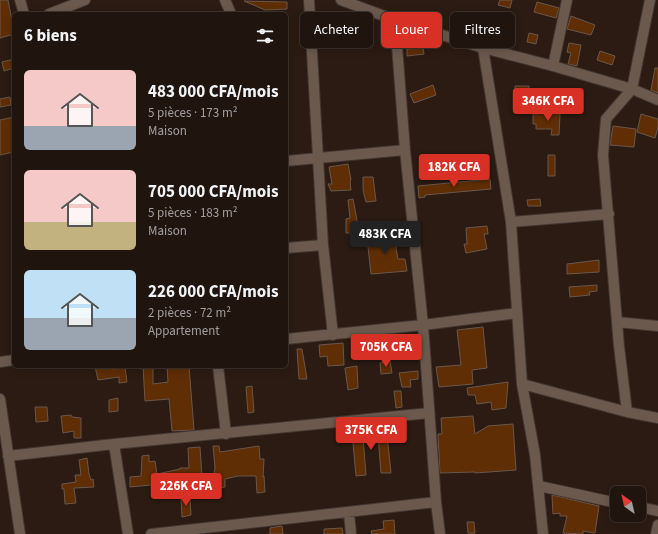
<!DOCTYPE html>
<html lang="fr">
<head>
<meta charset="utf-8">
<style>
  :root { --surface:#20140e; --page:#281d17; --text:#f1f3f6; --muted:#a29e9e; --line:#3d332e; --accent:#d93025 }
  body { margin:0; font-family:"Source Sans 3",sans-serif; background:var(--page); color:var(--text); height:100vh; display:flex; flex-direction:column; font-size:15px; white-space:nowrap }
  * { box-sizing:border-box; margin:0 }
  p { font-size:13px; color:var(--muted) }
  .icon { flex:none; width:22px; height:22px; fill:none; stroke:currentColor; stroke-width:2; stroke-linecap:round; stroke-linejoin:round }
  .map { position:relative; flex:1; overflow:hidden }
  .details { position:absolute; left:12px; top:12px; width:276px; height:356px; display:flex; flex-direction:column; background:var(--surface); border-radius:6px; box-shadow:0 2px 10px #0003,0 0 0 1px var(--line) }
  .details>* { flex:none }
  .guide { position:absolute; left:300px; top:12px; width:298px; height:36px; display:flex; gap:8px }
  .needle { width:26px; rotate:326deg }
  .controls { position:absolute; left:610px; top:486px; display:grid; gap:8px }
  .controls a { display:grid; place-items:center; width:36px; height:36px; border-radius:6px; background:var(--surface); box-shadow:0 2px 10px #0003,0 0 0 1px var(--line); font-size:20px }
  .price { position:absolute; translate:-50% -34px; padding:0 9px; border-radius:4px; background:var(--accent); color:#fff; font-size:13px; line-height:26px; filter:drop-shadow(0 1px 2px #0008) }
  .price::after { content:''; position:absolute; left:50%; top:24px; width:12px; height:9px; margin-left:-6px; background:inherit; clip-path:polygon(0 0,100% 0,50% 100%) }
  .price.selected { background:#222; color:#fff }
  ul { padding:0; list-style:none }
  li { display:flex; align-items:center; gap:12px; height:100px; padding:0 12px }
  li span { display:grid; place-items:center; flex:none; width:112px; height:80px; border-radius:6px; color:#555 }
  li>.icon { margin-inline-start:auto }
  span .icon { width:48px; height:48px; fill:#fffc; stroke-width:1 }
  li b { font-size:17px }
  h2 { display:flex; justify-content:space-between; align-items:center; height:48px; padding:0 12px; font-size:17px }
  .pill { padding:0 14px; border-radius:6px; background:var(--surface); box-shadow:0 2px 10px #0003,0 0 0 1px var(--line); font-size:14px; line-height:36px }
  .pill.selected { background:var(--accent); color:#fff }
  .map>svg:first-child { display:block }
</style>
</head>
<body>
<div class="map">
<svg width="658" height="534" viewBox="0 0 658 534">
  <rect width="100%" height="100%" fill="#2b1b12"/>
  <path fill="#602e04" stroke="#69574c" d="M0,0H8L14,31V34L0,38Z
    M500,0H512L510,8L498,5Z
    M244,1L287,2V9L265,10Z
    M537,2L559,8L556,18L534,12Z
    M571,16L595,25L591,35L567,29Z
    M529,33L538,35L536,44L527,42Z
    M569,43L581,45L577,66L568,64L571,53L567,52Z
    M423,48L424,54L407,56V49Z
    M600,51L615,56L612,65L597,60Z
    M14,59V68L4,71L2,62Z
    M655,68H658V93L651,90Z
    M433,85L436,95L414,103L410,94Z
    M515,86H529V98H515Z
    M10,97L11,105L0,107V99Z
    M547,113L560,114L559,135H551L552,129H536V124H533V114Z
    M641,114L658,119V127L655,138L637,132Z
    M14,117V152L0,155V120Z
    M613,126L636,129L634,147L610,145Z
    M548,155H555V176H548Z
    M348,164L351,180L350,181L351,190L331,191L328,184H332L329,167Z
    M363,177H373L376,201L366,202L363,190Z
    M490,179L491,189L425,195V197L419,198L418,186Z
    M353,199L359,231L356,233H346V219L350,218L348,200Z
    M540,199L541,206H528L527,200Z
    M487,226L488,234H484L487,249L466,253L464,244H467L466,228Z
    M396,233L397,247L396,248L398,259H405L407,271L371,274L367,238Z
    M599,260V272L567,274V264Z
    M597,285V291L589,292L590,295L570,297L569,287Z
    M483,327L487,368L472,370L473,384L439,387L436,367L461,365L457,330Z
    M343,343L344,365L328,366L327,356L320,357L319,345Z
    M297,349H302L307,379H299Z
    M390,361L392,373L381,374L380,363Z
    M95,366H113V369L125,367L127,382L119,383V377L98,380Z
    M143,366H153V384L168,382L167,366H189L194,430L172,431L169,399L145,401Z
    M357,366L358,388L348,390L345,368Z
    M418,371V379L410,380L411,387H402L399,373Z
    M508,382L506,408L492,410L491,402L477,404L475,395H468L467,388Z
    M252,386L254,412L248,413L246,387Z
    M394,391H401L402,407L396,408Z
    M118,398V411L109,412V400Z
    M35,407H47L48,421L36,422Z
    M71,415L72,417L81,418V438H74V431L63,433L61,416Z
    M473,416L475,434L488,426L513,424L516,470L475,473V472L440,473L438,436V434H442L441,418Z
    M388,429L389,435H387L391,473H381L378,436L363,437L366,475L356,476L352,432Z
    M213,446H219L220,452L259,446L260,459H264L263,477L264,476L265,492L257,493L256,476H238L225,479V487L211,489L215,468Z
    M200,447L202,477L191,478L193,496L184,497L182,482L130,487V477L141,476L142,456L149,455V462L155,461L157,474L180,469V468H189L188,448Z
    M87,458L89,474L91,480L93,479L94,487L74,488L76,503L65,504L64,489H62V484L76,482L75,475H81L79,460Z
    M552,495L599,506L595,533L583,531V534L563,533L567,516H560V513L553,514Z
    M181,498H190L191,515L182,517Z
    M394,520L395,534H372L371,531L384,529L383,521Z
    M467,522H474L475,533H468Z
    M282,526L283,534H270V528Z
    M342,528L343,534H324V529Z"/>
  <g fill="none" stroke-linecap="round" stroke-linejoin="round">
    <defs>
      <path id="minor" d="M20,0L24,14
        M225,0L231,14
        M309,0L323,245L333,335
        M341,0L395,20L483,48L553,66L632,89L658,100
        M49,14L85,0
        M395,20L405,150L423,325L436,502L440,534
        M483,48L511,222L522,384L535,455L543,534
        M553,66L567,0
        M286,161L405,150
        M511,222L609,214
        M286,248L323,245
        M617,322L658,326
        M286,339L423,325L517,313
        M0,362L14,360
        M218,366L226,434
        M522,384L627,412L658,418
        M0,399L20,534
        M627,412L619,346L603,155L606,119L632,89L650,0
        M114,444L128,534
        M8,456L114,444L429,413
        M539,486L617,503
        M639,507L658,511
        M349,513L351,534
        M151,534L436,502
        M656,534L658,525"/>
    </defs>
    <use href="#minor" stroke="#423631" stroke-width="12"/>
    <use href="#minor" stroke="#6b594e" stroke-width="10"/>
  </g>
</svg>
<div class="controls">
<a><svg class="needle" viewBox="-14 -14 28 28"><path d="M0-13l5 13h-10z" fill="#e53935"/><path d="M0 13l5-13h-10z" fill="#a29e9e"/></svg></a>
</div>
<b class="price" style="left:548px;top:122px">346K CFA</b>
<b class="price" style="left:454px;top:188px">182K CFA</b>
<b class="price selected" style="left:385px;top:255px">483K CFA</b>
<b class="price" style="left:386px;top:368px">705K CFA</b>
<b class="price" style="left:371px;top:451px">375K CFA</b>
<b class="price" style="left:186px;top:507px">226K CFA</b>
<div class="guide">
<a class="pill">Acheter</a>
<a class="pill selected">Louer</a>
<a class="pill">Filtres</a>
</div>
<section class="details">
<h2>6 biens<svg class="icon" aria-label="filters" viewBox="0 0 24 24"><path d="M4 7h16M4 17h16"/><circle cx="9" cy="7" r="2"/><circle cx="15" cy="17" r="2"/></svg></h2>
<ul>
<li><span style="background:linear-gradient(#f6c9c9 70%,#9aa5b1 0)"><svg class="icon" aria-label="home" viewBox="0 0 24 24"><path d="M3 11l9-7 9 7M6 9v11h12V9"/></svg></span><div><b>483 000 CFA/mois</b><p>5 pièces · 173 m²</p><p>Maison</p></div></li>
<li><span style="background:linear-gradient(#f6c9c9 65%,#c2b280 0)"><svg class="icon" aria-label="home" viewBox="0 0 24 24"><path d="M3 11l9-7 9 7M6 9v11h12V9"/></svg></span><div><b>705 000 CFA/mois</b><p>5 pièces · 183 m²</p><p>Maison</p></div></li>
<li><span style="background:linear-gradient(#bfe0f5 60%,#9aa5b1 0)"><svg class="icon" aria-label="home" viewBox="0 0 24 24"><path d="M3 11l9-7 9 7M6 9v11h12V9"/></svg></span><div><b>226 000 CFA/mois</b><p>2 pièces · 72 m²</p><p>Appartement</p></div></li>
</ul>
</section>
</div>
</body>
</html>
